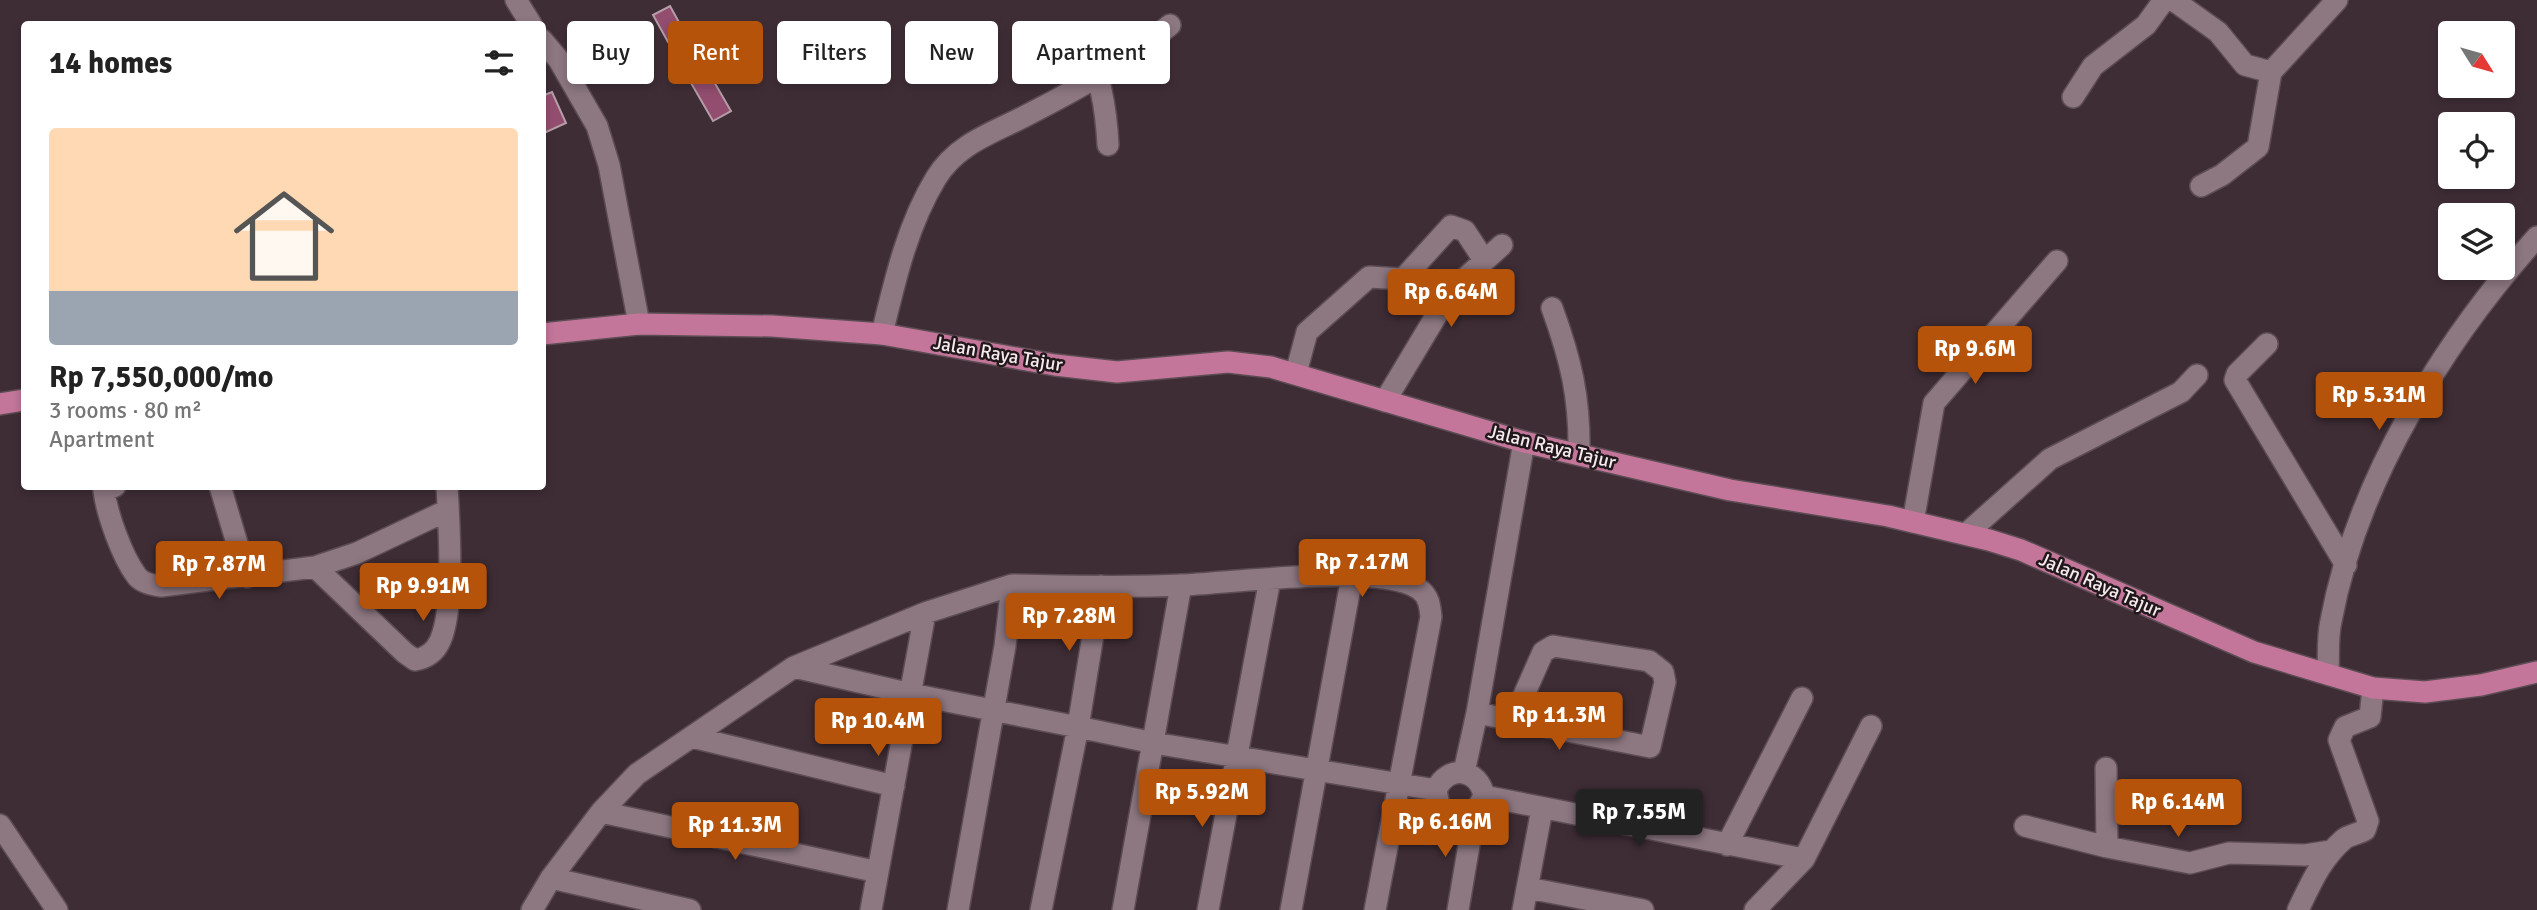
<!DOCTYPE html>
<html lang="en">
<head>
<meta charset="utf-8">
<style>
  :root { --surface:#fff; --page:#f6f6f6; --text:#222; --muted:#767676; --line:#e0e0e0; --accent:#b45309 }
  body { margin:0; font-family:Signika,sans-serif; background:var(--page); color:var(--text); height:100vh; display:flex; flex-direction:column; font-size:26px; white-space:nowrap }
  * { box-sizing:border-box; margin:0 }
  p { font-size:23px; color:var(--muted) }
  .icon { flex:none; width:38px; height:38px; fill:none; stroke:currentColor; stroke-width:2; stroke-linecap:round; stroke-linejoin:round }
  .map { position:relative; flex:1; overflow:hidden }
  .drawer { position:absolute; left:21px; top:21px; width:525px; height:469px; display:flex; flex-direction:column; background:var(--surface); border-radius:7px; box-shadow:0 4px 10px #0003 }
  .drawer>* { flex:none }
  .banner { position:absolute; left:567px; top:21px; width:665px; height:63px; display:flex; gap:14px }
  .needle { width:46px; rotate:127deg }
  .buttons { position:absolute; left:2438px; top:21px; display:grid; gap:14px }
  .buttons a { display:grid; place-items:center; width:77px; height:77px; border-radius:7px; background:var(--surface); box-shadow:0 4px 10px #0003; font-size:35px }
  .price { position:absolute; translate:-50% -60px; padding:0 16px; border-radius:7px; background:var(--accent); color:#fff; font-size:23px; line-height:46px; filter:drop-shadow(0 2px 4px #0008) }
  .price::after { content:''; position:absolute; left:50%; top:42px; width:21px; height:16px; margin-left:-10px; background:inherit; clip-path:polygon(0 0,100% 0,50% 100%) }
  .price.active { background:#222; color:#fff }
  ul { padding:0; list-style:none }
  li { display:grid; align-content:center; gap:14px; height:371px; padding:0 28px }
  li+li { border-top:2px solid var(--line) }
  li span { display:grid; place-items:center; height:217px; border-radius:7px; color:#555 }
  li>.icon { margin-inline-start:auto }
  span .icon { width:126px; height:126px; fill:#fffc; stroke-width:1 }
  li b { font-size:30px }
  h2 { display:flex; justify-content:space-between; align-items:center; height:84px; padding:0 28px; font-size:30px }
  .tag { padding:0 24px; border-radius:7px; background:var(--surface); box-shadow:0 4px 10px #0003; font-size:24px; line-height:63px }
  .tag.active { background:var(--accent); color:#fff }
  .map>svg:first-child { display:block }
</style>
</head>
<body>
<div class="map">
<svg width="2537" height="910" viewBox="0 0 2537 910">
  <rect width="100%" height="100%" fill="#3f2d35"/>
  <path fill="#934e6f" stroke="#b59ea8" stroke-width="2" d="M670,6L685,33L668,42L653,15Z
    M709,73L731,111L713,121L691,83Z
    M552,92L566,123L542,134V96Z"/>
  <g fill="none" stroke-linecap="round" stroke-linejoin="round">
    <defs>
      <path id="minor" d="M516,0L531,24
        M2173,0L2218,32L2245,65L2271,72
        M542,40L559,60L597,126L609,165L639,324
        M1085,41C1100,76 1106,107 1108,145
        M2073,97L2093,66L2146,25L2164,0
        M2201,186L2222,175L2258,147L2271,72L2337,0
        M1552,308C1571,360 1580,398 1579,454
        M882,334C895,280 907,226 936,178C958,142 996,132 1031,113C1080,88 1128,61 1170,25
        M2267,344L2237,374L2235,380L2346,565
        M1296,373L1307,332L1369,277L1403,279L1451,226L1465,231L1484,260
        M1385,401L1451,291L1502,245
        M115,486L104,491C107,514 122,556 136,575C141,583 152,585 161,586L315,567L357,553L448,510
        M220,486L247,577
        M1913,522L1934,403L2057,261
        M1966,534L2050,459L2181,392L2197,375
        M315,567L405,653L415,660C427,658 435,652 440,641C455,608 449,524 447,486
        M1012,585C1068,586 1125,588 1182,585C1231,583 1382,563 1419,589C1429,596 1430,606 1431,617L1375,910
        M1101,586L1078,727L1154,743L1436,790
        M794,667L911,694L1078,727L1041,910
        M2328,674C2329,657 2327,638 2331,621C2357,481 2443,342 2537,237
        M1477,713L1650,747L1665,682L1663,672L1649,661L1553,646L1543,652L1512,722
        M692,737L894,786
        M2106,768L2107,847
        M1464,772L1477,713L1524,442
        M1484,796L1804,859
        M601,812L878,872
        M0,825L57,910
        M2025,826L2107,847L2190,863L2229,853L2305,855L2331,851
        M1727,845L1802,698
        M551,878L690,910
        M1528,888L1643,910
        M532,910L551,878L601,812L637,774L794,667L925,613L1012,585L1005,646L958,910
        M871,910L925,613
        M1123,910L1181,585
        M1208,910L1270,579
        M1291,910L1352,576
        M1458,910L1474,815L1484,796C1479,768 1448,764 1436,790L1440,811L1460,820L1474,815
        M1523,910L1542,809
        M1755,910L1804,859L1871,726
        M2298,910C2311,883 2321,859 2344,839C2349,835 2358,834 2365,830L2368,821L2339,740L2345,727L2370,717L2373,688"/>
      <path id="major" d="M542,334L639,324L772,326L882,334L1055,365L1117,372L1228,362L1271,367L1524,442L1730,490L1888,516L1989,540L2021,550L2254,652L2373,688L2425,692L2481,685L2537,672
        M0,404L24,400"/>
    </defs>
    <use href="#minor" stroke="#5c4c53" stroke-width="24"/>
    <use href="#major" stroke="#5c4c53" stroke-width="24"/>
    <use href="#minor" stroke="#8d7780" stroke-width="21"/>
    <use href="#major" stroke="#c3769a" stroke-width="21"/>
  </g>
  <g text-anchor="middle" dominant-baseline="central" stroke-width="5" stroke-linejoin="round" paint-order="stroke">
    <g font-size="19" fill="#f7eaef" stroke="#20181b">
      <text transform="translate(998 354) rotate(10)">Jalan Raya Tajur</text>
      <text transform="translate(1552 447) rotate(14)">Jalan Raya Tajur</text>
      <text transform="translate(2100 585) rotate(24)">Jalan Raya Tajur</text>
    </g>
  </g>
</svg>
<div class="buttons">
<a><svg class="needle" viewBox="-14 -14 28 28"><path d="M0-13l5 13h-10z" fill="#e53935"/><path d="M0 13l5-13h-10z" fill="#767676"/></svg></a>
<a><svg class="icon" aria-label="locate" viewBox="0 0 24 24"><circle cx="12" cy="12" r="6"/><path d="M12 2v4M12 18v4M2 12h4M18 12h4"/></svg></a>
<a><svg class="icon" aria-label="layers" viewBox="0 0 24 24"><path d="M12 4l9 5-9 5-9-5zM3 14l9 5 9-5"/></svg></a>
</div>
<b class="price" style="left:1451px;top:329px">Rp 6.64M</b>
<b class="price" style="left:1975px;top:386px">Rp 9.6M</b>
<b class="price" style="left:2379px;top:432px">Rp 5.31M</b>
<b class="price" style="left:1362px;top:599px">Rp 7.17M</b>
<b class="price" style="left:219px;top:601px">Rp 7.87M</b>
<b class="price" style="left:423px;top:623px">Rp 9.91M</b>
<b class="price" style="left:1069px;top:653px">Rp 7.28M</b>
<b class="price" style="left:1559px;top:752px">Rp 11.3M</b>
<b class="price" style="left:878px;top:758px">Rp 10.4M</b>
<b class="price" style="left:1202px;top:829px">Rp 5.92M</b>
<b class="price" style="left:2178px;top:839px">Rp 6.14M</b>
<b class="price active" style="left:1639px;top:849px">Rp 7.55M</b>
<b class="price" style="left:1445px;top:859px">Rp 6.16M</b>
<b class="price" style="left:735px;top:862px">Rp 11.3M</b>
<div class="banner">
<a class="tag">Buy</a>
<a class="tag active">Rent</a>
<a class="tag">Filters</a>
<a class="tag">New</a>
<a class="tag">Apartment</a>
</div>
<section class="drawer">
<h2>14 homes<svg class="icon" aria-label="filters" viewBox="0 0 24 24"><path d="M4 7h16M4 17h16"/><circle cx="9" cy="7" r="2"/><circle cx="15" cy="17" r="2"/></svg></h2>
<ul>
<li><span style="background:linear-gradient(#ffd9b3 75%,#9aa5b1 0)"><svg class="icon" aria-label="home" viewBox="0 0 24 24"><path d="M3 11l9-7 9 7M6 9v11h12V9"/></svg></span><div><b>Rp 7,550,000/mo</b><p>3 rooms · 80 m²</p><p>Apartment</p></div></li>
</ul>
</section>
</div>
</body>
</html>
